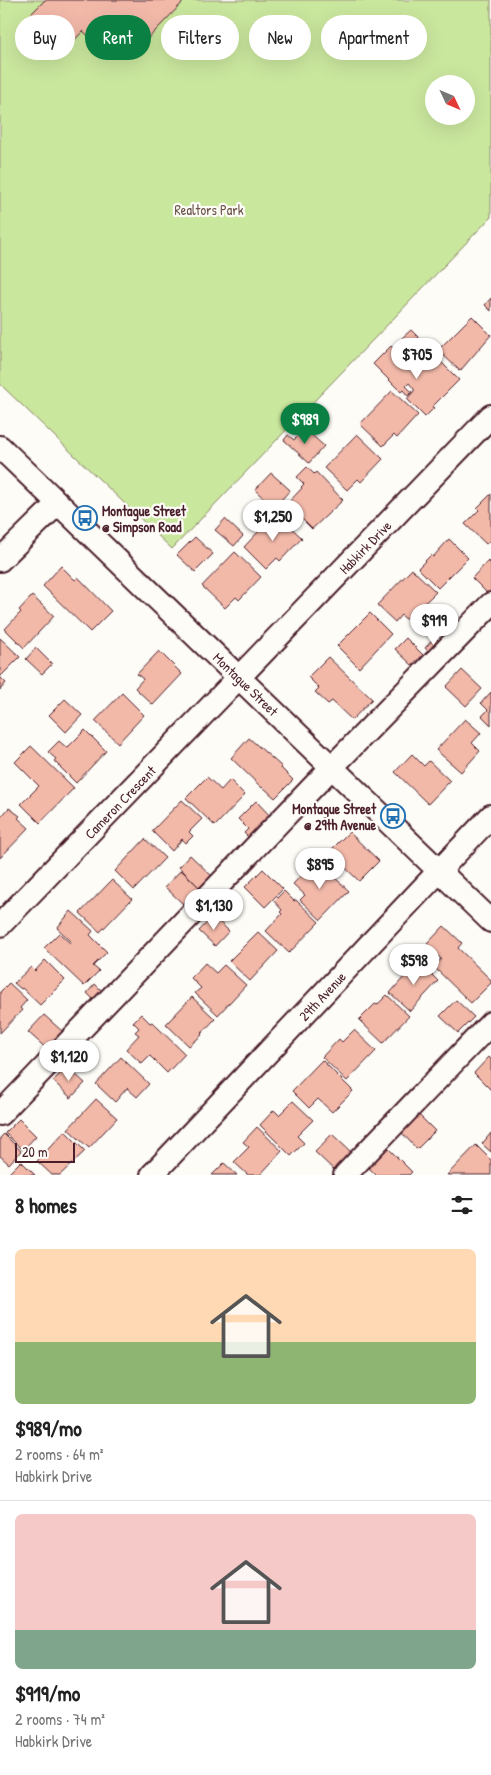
<!DOCTYPE html>
<html lang="en">
<head>
<meta charset="utf-8">
<style>
  :root { --surface:#fff; --page:#f2f2f2; --text:#222; --muted:#767676; --line:#e0e0e0; --accent:#0b8043 }
  body { margin:0; font-family:"Patrick Hand",sans-serif; background:var(--page); color:var(--text); height:100vh; display:flex; flex-direction:column; font-size:19px; white-space:nowrap }
  * { box-sizing:border-box; margin:0 }
  p { font-size:16px; color:var(--muted) }
  .icon { flex:none; width:28px; height:28px; fill:none; stroke:currentColor; stroke-width:2; stroke-linecap:round; stroke-linejoin:round }
  .map { position:relative; height:1175px; overflow:hidden }
  .side { display:flex; flex-direction:column; background:var(--surface); flex:1 }
  .side>* { flex:none }
  .top-card { position:absolute; left:15px; top:15px; width:461px; height:45px; display:flex; gap:10px }
  .needle { width:32px; rotate:134deg }
  .tools { position:absolute; left:425px; top:75px; display:grid; gap:10px }
  .tools a { display:grid; place-items:center; width:50px; height:50px; border-radius:50%; background:var(--surface); box-shadow:0 5px 20px #0002; font-size:25px }
  .scale { position:absolute; left:15px; bottom:12px; width:60px; box-sizing:border-box; padding-left:5px; border:2px solid #4a1f2b; border-top:0; font-size:14px; line-height:18px; white-space:nowrap; color:#4a1f2b; -webkit-text-stroke:4px #fdfcf7; paint-order:stroke }
  .price { position:absolute; translate:-50% -42px; padding:0 11px; border-radius:18px; background:#fff; color:#222; font-size:16px; line-height:32px; filter:drop-shadow(0 1px 2px #0008) }
  .price::after { content:''; position:absolute; left:50%; top:30px; width:15px; height:11px; margin-left:-8px; background:inherit; clip-path:polygon(0 0,100% 0,50% 100%) }
  .price.current { background:var(--accent); color:#fff }
  ul { padding:0; list-style:none }
  li { display:grid; align-content:center; gap:10px; height:265px; padding:0 15px }
  li+li { border-top:1px solid var(--line) }
  li span { display:grid; place-items:center; height:155px; border-radius:8px; color:#555 }
  li>.icon { margin-inline-start:auto }
  span .icon { width:90px; height:90px; fill:#fffc; stroke-width:1 }
  li b { font-size:21px }
  h2 { display:flex; justify-content:space-between; align-items:center; height:60px; padding:0 15px; font-size:21px }
  .pill { padding:0 18px; border-radius:22px; background:var(--surface); box-shadow:0 5px 20px #0002; font-size:18px; line-height:45px }
  .pill.current { background:var(--accent); color:#fff }
  .map>svg:first-child { display:block }
</style>
</head>
<body>
<div class="map">
<svg width="491" height="1175" viewBox="0 0 491 1175">
  <rect width="100%" height="100%" fill="#fdfcf7"/>
  <filter id="ink" filterUnits="userSpaceOnUse"><feTurbulence type="fractalNoise" baseFrequency=".02" numOctaves="2"/><feDisplacementMap in="SourceGraphic" scale="10" xChannelSelector="R" yChannelSelector="G"/><feConvolveMatrix kernelMatrix="1 2 1 2 8 2 1 2 1" color-interpolation-filters="sRGB"/></filter>
  <g filter="url(#ink)">
    <path fill="#cae79e" stroke="#8a8364" fill-rule="evenodd" d="M0,0H491V217L172,549L0,384ZM434,84H466V116H434Z"/>
    <path fill="#f2b9a9" stroke="#4a1f2b" d="M45,0H185L137,50L125,38L108,55L83,31L67,48L31,14Z
      M491,298V311L485,305Z
      M472,316L491,335L460,371L438,350Z
      M411,330L428,347L419,355L402,338Z
      M391,346L419,374L426,367L431,371L441,362L459,380L432,407L434,408L425,417L407,399L414,391V389L409,383L406,386L412,392L408,396L403,390L401,392L373,364Z
      M392,391L418,415L397,438L394,435L383,446L360,424Z
      M305,429L324,446L309,463L284,440L288,435L294,440Z
      M357,434L383,459L361,482L358,479L347,490L324,468Z
      M307,467L314,474L316,472L343,500L312,529L287,504L302,488L301,487L304,484L297,477Z
      M271,473L290,490L274,508L255,490Z
      M491,494V539L486,544L465,524L479,510L477,508Z
      M276,513L302,538L280,561L277,558L266,569L244,547Z
      M225,519L243,536L234,546L215,530Z
      M195,537L213,554L195,572L177,555Z
      M449,539L468,558L438,588L418,568L431,555L433,557Z
      M235,552L261,577L239,600L236,597L225,608L202,586Z
      M488,561L491,564V593L489,595L472,578Z
      M61,566L75,580L78,577L111,611L90,632L43,586Z
      M412,569L436,592L407,620L401,615L395,622L377,605Z
      M32,596L54,616L24,648L5,629L21,612L19,610Z
      M370,613L391,634L359,668L337,646Z
      M435,637L442,644L432,655L425,648Z
      M0,638L20,657L0,677L6,683L0,690Z
      M406,638L423,655L412,665L395,649Z
      M36,648L52,664L42,674L26,659Z
      M159,651L182,674L153,705L135,688L143,679L137,674Z
      M328,657L372,699L352,720L332,701L328,704L315,692L319,688L308,677Z
      M462,670L482,689L466,706L446,687Z
      M491,692V725L482,716L488,710L481,703Z
      M122,693L144,715L118,743L95,721Z
      M65,699L82,715L66,732L49,715Z
      M465,719L481,733L472,743L480,751L461,772L436,750Z
      M85,730L106,751L76,783L54,761L56,759L48,752L59,741L67,748Z
      M249,738L282,767L281,768L293,780L275,798L263,787L262,788L231,758Z
      M31,746L74,788L40,823L21,804L39,786L15,762Z
      M412,754L424,766L429,761L450,781L428,804L395,772Z
      M207,777L221,790L230,780L245,795L215,826L186,798Z
      M182,800L202,819L189,832L193,836L186,843L182,839L172,851L152,831Z
      M256,801L273,819L250,839L244,833L248,829L238,819Z
      M9,808L20,816L18,818L29,828L0,858V818Z
      M349,832L379,861L359,881L329,852Z
      M145,839L165,858L134,890L115,871Z
      M190,855L215,879L203,891L179,867Z
      M316,860L349,891L321,920L300,900L305,895L293,884Z
      M263,869L283,889L265,907L245,887Z
      M181,870L199,887L183,904L165,887Z
      M112,880L132,899L100,932L80,913Z
      M284,891L294,901L296,900L319,922L289,953L266,931L282,914L280,912L282,910L274,901Z
      M71,911L93,931L90,935L107,952L93,966L99,971L84,986L44,948L59,933L70,943L71,941L57,928Z
      M213,916L229,931L215,946L199,931Z
      M444,926L462,943L458,948L491,980V983L471,1003L434,967L441,959L427,944Z
      M258,932L278,951L250,981L229,961Z
      M45,960L65,980L40,1005L22,988L21,989L14,983L31,967L35,971Z
      M418,961L438,981L410,1011L390,993Z
      M205,963L216,973L224,965L246,985L218,1015L195,993L201,988L191,978Z
      M9,983L27,1000L20,1008L22,1010L0,1033V992Z
      M95,984L107,996L98,1004L87,993Z
      M387,995L409,1016L383,1043L359,1020L375,1004L377,1005Z
      M192,997L215,1019L201,1034L202,1035L189,1046L166,1024Z
      M456,1000L474,1017L458,1033L440,1016Z
      M141,1014L150,1023L152,1022L185,1054L167,1073L150,1056L142,1064L126,1049L139,1035L135,1032L139,1028L133,1022Z
      M44,1015L63,1032L48,1050L28,1032Z
      M354,1030L376,1051L347,1081L322,1057L339,1039L342,1042Z
      M121,1057L149,1084L137,1097L127,1088L115,1102L96,1084Z
      M489,1057L491,1059V1090L474,1073Z
      M322,1060L353,1091L332,1112L318,1099L309,1108L292,1091Z
      M67,1067L85,1083L71,1098L53,1081Z
      M96,1099L117,1118L89,1148L68,1129Z
      M293,1101L313,1120L297,1136L304,1143L291,1156L260,1125L274,1110L279,1115Z
      M419,1115L435,1131L417,1149L401,1132Z
      M19,1119L36,1136L23,1150L5,1133Z
      M257,1127L282,1151L260,1175H248L234,1162L249,1147L243,1142Z
      M65,1131L85,1151L60,1175H52L37,1161Z
      M491,1133V1152L482,1144Z
      M4,1134L21,1151L9,1164L0,1156V1138Z
      M332,1134L351,1152L334,1170L315,1152Z
      M476,1145L491,1160V1175H447Z
      M388,1148L412,1172L409,1175H376L369,1168Z
      M21,1161L35,1175H7Z
      M224,1163L237,1175H212Z"/>
    <g fill="none" stroke-linecap="round" stroke-linejoin="round">
      <defs>
        <path id="minor" d="M0,447L491,921
          M0,560L58,503
          M0,925L491,416
          M0,1114L332,767L491,604
          M152,1175L491,816
          M345,1175L491,1023"/>
      </defs>
      <use href="#minor" stroke="#4a1f2b" stroke-width="26"/>
      <use href="#minor" stroke="#fdfcf7" stroke-width="22"/>
    </g>
  </g>
  <defs>
    <symbol id="bus-ring" viewBox="-11 -11 22 22"><circle r="9.5" fill="#fdfcf7" stroke="#1f6fb2" stroke-width="1.5"/><path d="M-5-6H5V4H4V6H2V4H-2V6H-4V4H-5ZM-3.5-4V0h7V-4ZM-3.5 1.2v1.5H-2V1.2ZM2 1.2v1.5H3.5V1.2Z" fill="#1f6fb2"/></symbol>
  </defs>
  <g fill-rule="evenodd">
    <use href="#bus-ring" x="71" y="504" width="28" height="28"/>
    <use href="#bus-ring" x="379" y="802" width="28" height="28"/>
  </g>
  <g text-anchor="middle" dominant-baseline="central" stroke-width="4.5" stroke-linejoin="round" paint-order="stroke">
    <g font-size="14" fill="#6a5148" stroke="#fdfcf7">
      <text x="209" y="209">Realtors Park</text>
    </g>
    <g font-size="14" font-weight="bold" fill="#4a1f2b" stroke="#fdfcf7" text-anchor="start">
      <text x="102" y="510">Montague Street<tspan x="102" dy="16">@ Simpson Road</tspan></text>
      <text x="376" y="808" text-anchor="end">Montague Street<tspan x="376" dy="16">@ 29th Avenue</tspan></text>
    </g>
    <g font-size="14" fill="#4a1f2b" stroke="#fdfcf7">
      <text transform="translate(365 547) rotate(-46)">Habkirk Drive</text>
      <text transform="translate(246 684) rotate(44)">Montague Street</text>
      <text transform="translate(120 802) rotate(-46)">Cameron Crescent</text>
      <text transform="translate(322 996) rotate(-47)">29th Avenue</text>
    </g>
  </g>
</svg>
<div class="tools">
<a><svg class="needle" viewBox="-14 -14 28 28"><path d="M0-13l5 13h-10z" fill="#e53935"/><path d="M0 13l5-13h-10z" fill="#767676"/></svg></a>
</div>
<div class="scale">20 m</div>
<b class="price" style="left:417px;top:380px">$705</b>
<b class="price current" style="left:305px;top:445px">$989</b>
<b class="price" style="left:273px;top:542px">$1,250</b>
<b class="price" style="left:434px;top:646px">$919</b>
<b class="price" style="left:320px;top:890px">$895</b>
<b class="price" style="left:214px;top:931px">$1,130</b>
<b class="price" style="left:414px;top:986px">$598</b>
<b class="price" style="left:69px;top:1082px">$1,120</b>
<div class="top-card">
<a class="pill">Buy</a>
<a class="pill current">Rent</a>
<a class="pill">Filters</a>
<a class="pill">New</a>
<a class="pill">Apartment</a>
</div>
</div>
<section class="side">
<h2>8 homes<svg class="icon" aria-label="filters" viewBox="0 0 24 24"><path d="M4 7h16M4 17h16"/><circle cx="9" cy="7" r="2"/><circle cx="15" cy="17" r="2"/></svg></h2>
<ul>
<li><span style="background:linear-gradient(#ffd9b3 60%,#8fb573 0)"><svg class="icon" aria-label="home" viewBox="0 0 24 24"><path d="M3 11l9-7 9 7M6 9v11h12V9"/></svg></span><div><b>$989/mo</b><p>2 rooms · 64 m²</p><p>Habkirk Drive</p></div></li>
<li><span style="background:linear-gradient(#f6c9c9 75%,#7fa58c 0)"><svg class="icon" aria-label="home" viewBox="0 0 24 24"><path d="M3 11l9-7 9 7M6 9v11h12V9"/></svg></span><div><b>$919/mo</b><p>2 rooms · 74 m²</p><p>Habkirk Drive</p></div></li>
</ul>
</section>
</body>
</html>
